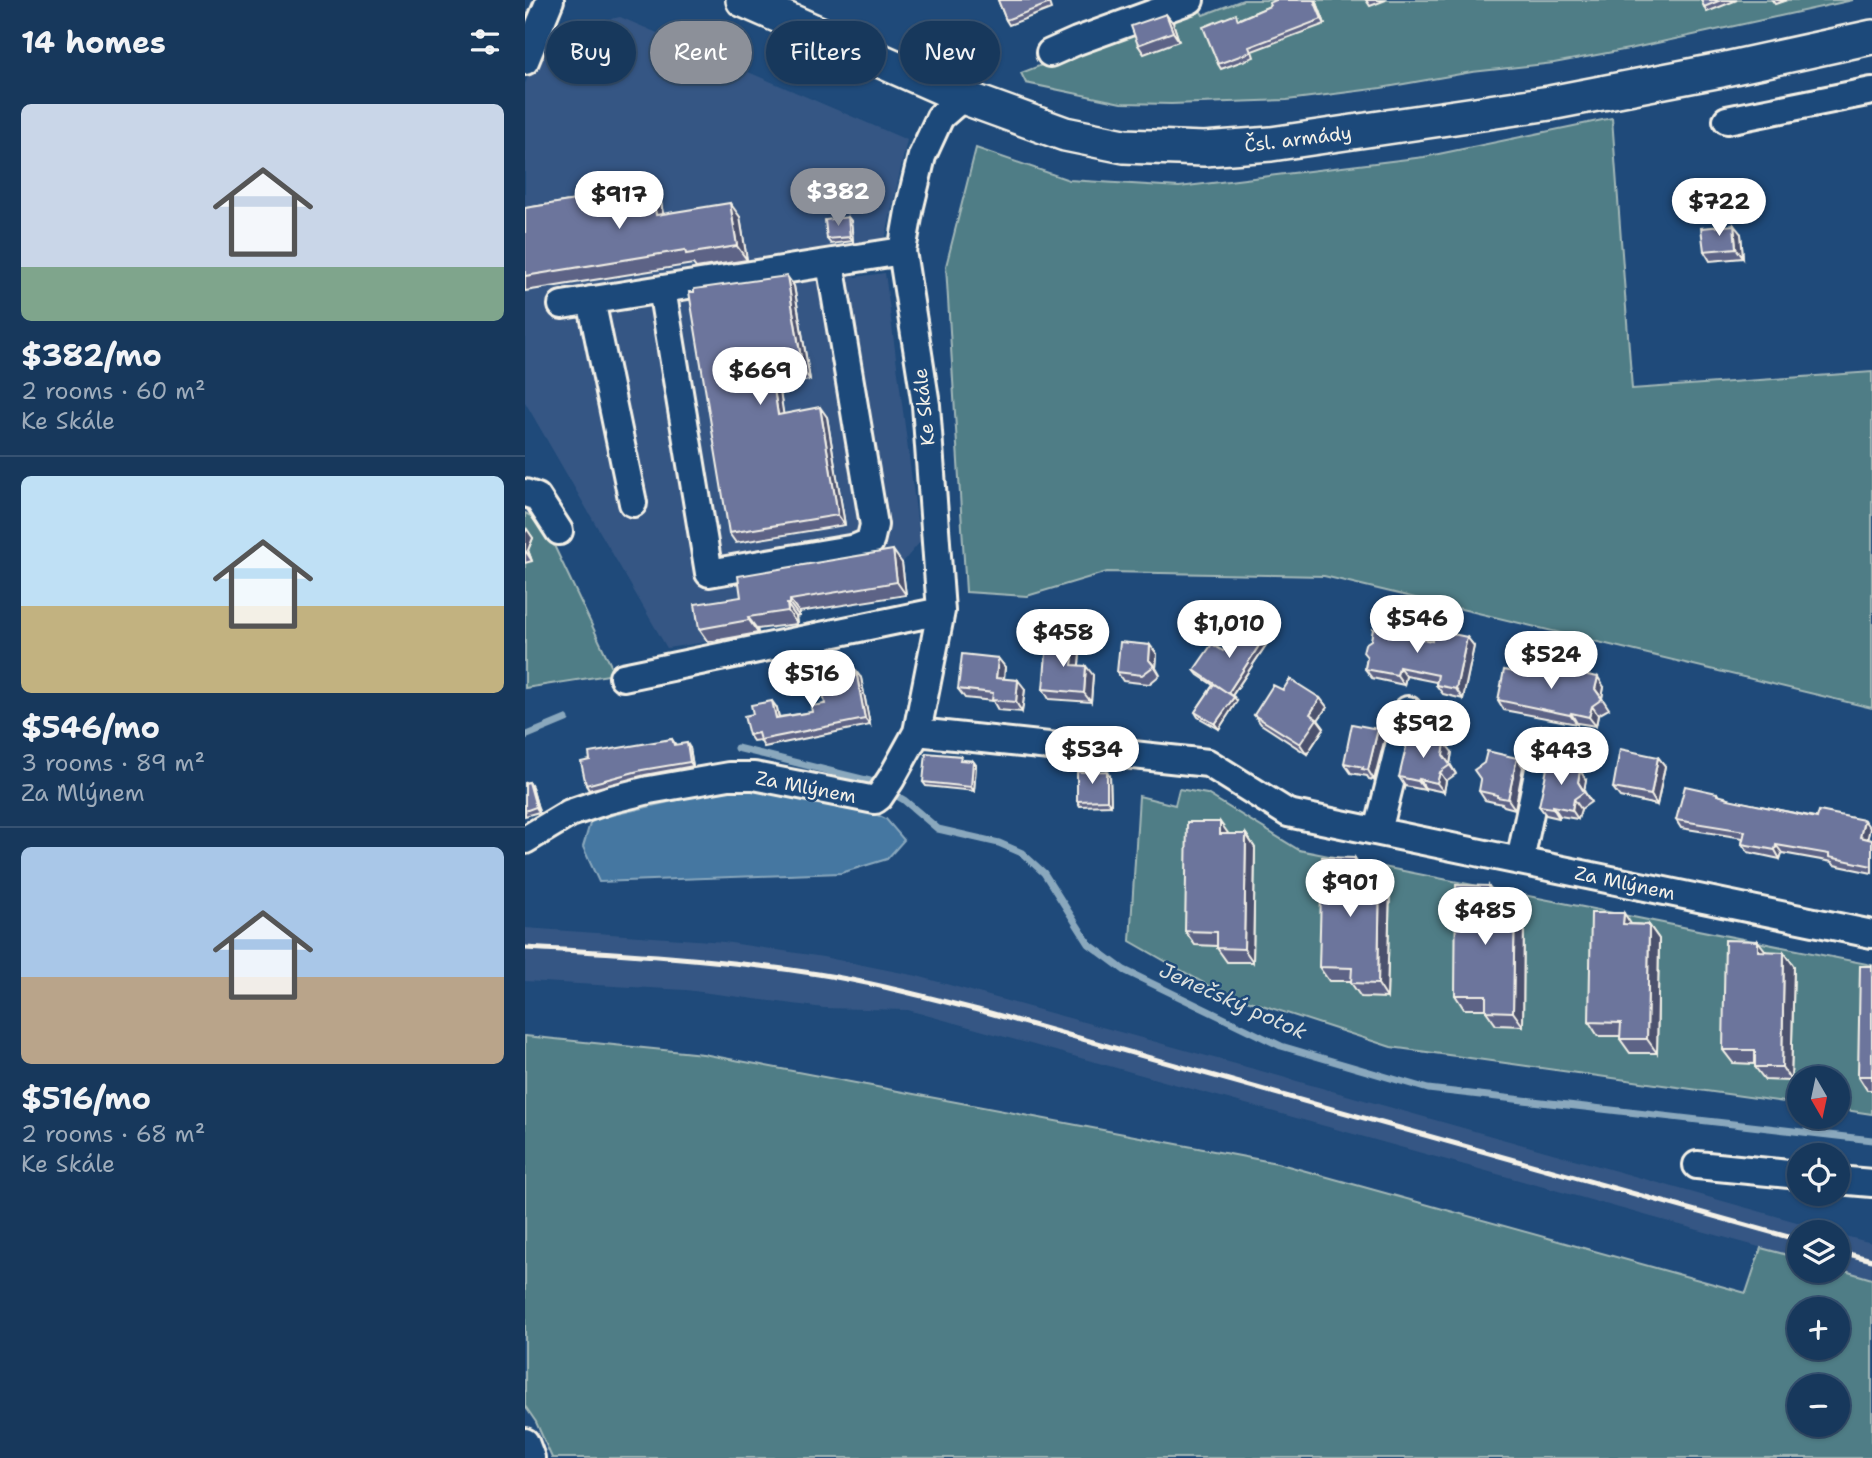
<!DOCTYPE html>
<html lang="en">
<head>
<meta charset="utf-8">
<style>
  :root { --surface:#17385c; --page:#244365; --text:#f1f3f6; --muted:#9eacbb; --line:#365272; --accent:#8c9099 }
  body { margin:0; font-family:"Shantell Sans",sans-serif; background:var(--page); color:var(--text); height:100vh; display:flex; flex-direction:column; font-size:26px; white-space:nowrap }
  * { box-sizing:border-box; margin:0 }
  p { font-size:23px; color:var(--muted) }
  .icon { flex:none; width:38px; height:38px; fill:none; stroke:currentColor; stroke-width:2; stroke-linecap:round; stroke-linejoin:round }
  .map { position:relative; flex:1; overflow:hidden }
  .panel { display:flex; flex-direction:column; background:var(--surface); width:525px }
  .panel>* { flex:none }
  .hud { position:absolute; left:21px; top:21px; width:665px; height:63px; display:flex; gap:14px }
  .needle { width:46px; rotate:171deg }
  .controls { position:absolute; left:1262px; top:1066px; display:grid; gap:14px }
  .controls a { display:grid; place-items:center; width:63px; height:63px; border-radius:50%; background:var(--surface); box-shadow:0 2px 5px #0004,0 0 0 2px var(--line); font-size:35px }
  .price { position:absolute; translate:-50% -60px; padding:0 16px; border-radius:24px; background:#fff; color:#222; font-size:23px; line-height:46px; filter:drop-shadow(0 2px 4px #0008) }
  .price::after { content:''; position:absolute; left:50%; top:42px; width:21px; height:16px; margin-left:-10px; background:inherit; clip-path:polygon(0 0,100% 0,50% 100%) }
  .price.selected { background:var(--accent); color:#fff }
  ul { padding:0; list-style:none }
  li { display:grid; align-content:center; gap:14px; height:371px; padding:0 21px }
  li+li { border-top:2px solid var(--line) }
  li span { display:grid; place-items:center; height:217px; border-radius:10px; color:#555 }
  li>.icon { margin-inline-start:auto }
  span .icon { width:126px; height:126px; fill:#fffc; stroke-width:1 }
  li b { font-size:30px }
  h2 { display:flex; justify-content:space-between; align-items:center; height:84px; padding:0 21px; font-size:30px }
  .pill { padding:0 24px; border-radius:32px; background:var(--surface); box-shadow:0 2px 5px #0004,0 0 0 2px var(--line); font-size:24px; line-height:63px }
  .pill.selected { background:var(--accent); color:#fff }
  main { display:flex; flex:1; min-height:0 }
  .map>svg:first-child { display:block }
</style>
</head>
<body>
<main>
<section class="panel">
<h2>14 homes<svg class="icon" aria-label="filters" viewBox="0 0 24 24"><path d="M4 7h16M4 17h16"/><circle cx="9" cy="7" r="2"/><circle cx="15" cy="17" r="2"/></svg></h2>
<ul>
<li><span style="background:linear-gradient(#c9d6e8 75%,#7fa58c 0)"><svg class="icon" aria-label="home" viewBox="0 0 24 24"><path d="M3 11l9-7 9 7M6 9v11h12V9"/></svg></span><div><b>$382/mo</b><p>2 rooms · 60 m²</p><p>Ke Skále</p></div></li>
<li><span style="background:linear-gradient(#bfe0f5 60%,#c2b280 0)"><svg class="icon" aria-label="home" viewBox="0 0 24 24"><path d="M3 11l9-7 9 7M6 9v11h12V9"/></svg></span><div><b>$546/mo</b><p>3 rooms · 89 m²</p><p>Za Mlýnem</p></div></li>
<li><span style="background:linear-gradient(#a9c7e8 60%,#b9a48a 0)"><svg class="icon" aria-label="home" viewBox="0 0 24 24"><path d="M3 11l9-7 9 7M6 9v11h12V9"/></svg></span><div><b>$516/mo</b><p>2 rooms · 68 m²</p><p>Ke Skále</p></div></li>
</ul>
</section>
<div class="map">
<svg width="1347" height="1458" viewBox="0 0 1347 1458">
  <rect width="100%" height="100%" fill="#1f4a7a"/>
  <filter id="ink" filterUnits="userSpaceOnUse"><feTurbulence type="fractalNoise" baseFrequency=".0143" numOctaves="2"/><feDisplacementMap in="SourceGraphic" scale="14" xChannelSelector="R" yChannelSelector="G"/><feConvolveMatrix kernelMatrix="1 2 1 2 8 2 1 2 1" color-interpolation-filters="sRGB"/></filter>
  <g filter="url(#ink)">
    <path fill="#365784" d="M95,17L382,140L360,240L325,246L331,277L360,273L395,542L377,563L381,595L274,612V616L271,617L272,624L233,629V634L142,648L0,402V84L20,33Z
      M0,928L199,942L298,957L392,976L761,1078L1307,1232H1274V1258L383,1010L299,1008L161,990L0,981Z
      M1312,1234L1347,1243V1279L1313,1269Z"/>
    <path fill="#4f7d86" stroke="#a2b7b7" stroke-width="2" fill-rule="evenodd" d="M718,0H1328L1109,48L1029,63L947,72L856,88L762,100L646,104L596,103L501,83L496,73L672,5L678,15Z
      M1087,118L1107,389L1347,372V708L799,576L582,572L502,596L441,592L421,266L451,148L544,180L654,187L899,157Z
      M0,513L6,516L26,539L90,674L0,688Z
      M654,789L682,794L774,850L1347,965V1114L1313,1109L1312,1078H1274V1104L866,1047L691,990L605,941L614,796L650,805Z
      M0,1036L178,1054L752,1163L1221,1293L1236,1248L1274,1258V1270H1312L1313,1269L1347,1279V1458H27L11,1422L0,1406ZM1274,1309H1312V1348H1274ZM1274,1386H1312V1424H1274Z"/>
    <path fill="#4477a1" stroke="#8aa8bd" stroke-width="2" d="M209,787L346,812L361,819L379,840L362,859L316,873L74,882L58,847L66,820Z"/>
    <g fill="none" stroke-linecap="round" stroke-linejoin="round">
      <path stroke="#8aa8bd" stroke-width="7" d="M0,736L41,719
        M212,748L345,781L354,786
        M365,792L379,800L413,829L474,843L497,853L519,873L564,944L599,970L756,1046L903,1089L1347,1140"/>
      <defs>
        <path id="minor" d="M525,53L552,41L665,0
          M0,61L25,0
          M1202,120L1347,91
          M137,289L184,573L331,548L345,542L349,525L305,263
          M66,300L108,503
          M37,305L377,251
          M0,493L12,497L34,531
          M98,677L416,611
          M392,732L683,763L763,813L1347,934
          M853,831L883,710
          M0,840L45,813L83,800L124,790L204,776H229L350,800L354,797L366,779L392,732L416,611L401,405L377,251L385,206L397,156L415,117L438,97
          M995,861L1020,740
          M1172,1165L1274,1175
          M1312,1180L1347,1183
          M0,1442L6,1458"/>
        <path id="major" d="M218,0L438,97L540,134L599,146L679,149L746,144L1025,103L1196,70L1347,37"/>
      </defs>
      <use href="#minor" stroke="#f4f1e8" stroke-width="32"/>
      <use href="#major" stroke="#f4f1e8" stroke-width="38"/>
      <use href="#minor" stroke="#1f4a7a" stroke-width="26"/>
      <use href="#major" stroke="#1f4a7a" stroke-width="33"/>
      <path stroke="#f4f1e8" stroke-width="5" d="M0,948C98,953 196,959 293,974C351,983 408,999 465,1013L1274,1240
        M1312,1251L1347,1260"/>
    </g>
    <path fill="#5d6486" stroke="#f4f1e8" stroke-width="2" d="M473,0H523L526,9L484,25L481,20Z
      M791,0L800,24L727,51L729,57L696,69L693,64L714,19L745,6Z
      M841,0H861L845,6Z
      M1176,0H1212L1182,12Z
      M1247,0H1262L1250,4Z
      M648,23L654,41L619,54L613,45Z
      M126,188L136,202L138,214L215,217L222,260L171,268L168,264L0,291V208Z
      M323,217L326,221L328,241L306,244L302,239Z
      M1216,234L1218,258L1185,261L1179,251Z
      M269,286L285,380L254,385L258,414L302,417L320,525L211,543L204,533Z
      M0,528L8,538L3,550L7,561L0,563Z
      M377,563L381,595L274,612V616L271,617L272,624L232,629L233,633L183,642L174,629L216,597Z
      M942,637L949,646L938,699L918,694L911,685V682L881,676L879,685L847,678L840,669L842,657L907,641Z
      M737,641L741,645L707,696L712,701L694,729L673,717L670,712L688,685L673,675L669,670L698,651Z
      M555,653L554,665L568,675L566,702L524,699L518,689Z
      M632,654L631,668L635,675L624,684L598,681L592,672Z
      M473,658L480,667L479,679L500,689L497,712L473,710L468,701L440,698L433,689Z
      M1011,676L1079,687L1077,698L1084,709L1073,715L1071,726L1052,723V724L979,710L973,700Z
      M336,678L345,725L239,747L235,740L228,741L224,735L252,708L254,717L287,712Z
      M758,690L795,698L802,707L793,720L799,728L782,754L736,724L729,715Z
      M853,729L860,738L849,780L844,779L842,776L826,773L819,763Z
      M147,739L151,745L165,748L168,766L120,775L64,790L61,785L65,760Z
      M927,752L925,764L931,774L921,781L919,792L900,788V790L880,786L874,777Z
      M1133,757L1140,766L1132,805L1095,797L1088,788Z
      M992,758L998,767L990,809L979,806L977,804L960,800L954,791Z
      M438,760L448,761L451,765L449,791L401,786L398,782Z
      M585,776L586,805L555,806L552,801Z
      M1061,780L1059,791L1066,802L1056,809L1053,819L1035,816L1034,818L1021,815L1014,806Z
      M4,782L7,787L14,812L0,816V783Z
      M1192,793L1194,796L1205,800L1345,828L1342,839L1347,840V873L1309,865L1307,862L1257,853L1255,859L1223,852L1217,844L1218,838L1156,828L1151,820Z
      M703,834H721L730,848L728,962H702L692,948V946L670,945L660,931Z
      M837,869L865,883L862,998L836,997L826,983V981H804L794,967Z
      M972,897L999,911L998,1026L971,1025L961,1011V1009H939L930,995Z
      M1107,924L1124,925L1134,939L1132,1053H1105L1095,1039L1096,1036H1073L1064,1022Z
      M1241,952L1269,966L1266,1081L1240,1080L1230,1067V1064L1208,1063L1198,1050Z
      M1347,966V1090H1342L1333,1076Z"/>
    <path fill="#4c516d" stroke="#f4f1e8" stroke-width="2" d="M789,0H791L800,24L797,19Z
      M641,14L648,23L654,41L648,32Z
      M126,188L136,202L140,229L131,215Z
      M205,203L215,217L222,260L212,246Z
      M323,217L326,221L328,241L325,237Z
      M1209,225L1216,234L1218,258L1211,248Z
      M262,276L269,286L285,380L278,370Z
      M247,376L254,385L260,424L253,415Z
      M295,407L302,417L320,525L313,515Z
      M2,529L8,538L3,550L7,561L0,550V533Z
      M368,550L377,563L381,595L372,582Z
      M265,600L274,612V616L265,604Z
      M262,604L271,617L272,624L263,611Z
      M223,617L232,629L233,633L224,620Z
      M942,637L949,646L938,699L931,689Z
      M737,641L741,645L706,697L703,693Z
      M549,644L555,653L553,674L547,665Z
      M625,645L632,654L631,668L624,660Z
      M473,658L480,667L478,687L471,678Z
      M561,666L568,675L566,702L559,693Z
      M874,667L881,676L879,685L872,675Z
      M331,671L336,678L345,725L340,719Z
      M1073,677L1079,687L1077,698L1070,689Z
      M493,680L500,689L497,712L491,702Z
      M709,697L712,701L694,729L690,724Z
      M795,698L802,707L793,720L799,728L782,754L775,744L785,714Z
      M247,701L252,708L255,724L251,718Z
      M1067,706L1073,715L1071,726L1064,717Z
      M1046,713L1052,723V724L1045,715Z
      M853,729L860,738L849,780L843,770Z
      M162,743L165,748L168,766L165,762Z
      M920,743L927,752L925,764L931,774L918,755Z
      M1133,757L1140,766L1132,805L1126,795Z
      M992,758L998,767L990,809L983,799Z
      M448,761L451,765L449,791L446,787Z
      M1055,770L1061,780L1059,791L1066,802L1053,782Z
      M582,771L585,776L586,805L582,800Z
      M915,772L921,781L919,792L912,783Z
      M894,779L900,788V790L893,781Z
      M4,782L7,787L14,812L11,807Z
      M1049,799L1056,809L1053,819L1047,810Z
      M1028,806L1035,816L1034,818L1028,808Z
      M1339,820L1345,828L1341,845L1335,837Z
      M695,822L705,836L695,834Z
      M721,834L730,848L728,962L719,949Z
      M1251,845L1257,853L1255,859L1250,850Z
      M830,858L839,872L829,869Z
      M855,869L865,883L862,998L853,984Z
      M964,886L974,900L964,897Z
      M990,897L999,911L998,1026L988,1012Z
      M1099,913L1108,927L1098,924Z
      M1124,925L1134,939L1132,1053L1122,1039Z
      M1233,941L1243,954L1233,951Z
      M1259,952L1269,966L1266,1081L1257,1067Z"/>
    <path fill="#6c749c" stroke="#f4f1e8" stroke-width="2" d="M473,0H522L523,4L481,20Z
      M751,0H789L797,19L724,47L726,52L693,64L678,27L711,14L713,20L745,6L744,3Z
      M1176,0H1196L1179,7Z
      M641,14L648,32L613,45L606,26Z
      M126,188L131,215L205,203L212,246L161,254L160,250L0,276V208Z
      M323,217L325,237L302,239L300,220Z
      M1209,225L1211,248L1179,251L1176,228Z
      M262,276L278,370L247,376L253,415L295,407L313,515L204,533L164,292H169V289Z
      M368,550L372,582L265,600V604H262L263,611L223,617L224,620L174,629L170,604L216,597L213,576Z
      M715,626L737,641L703,693L669,670L687,644L698,651Z
      M848,629L907,641L909,630L942,637L931,689L911,685L913,675L874,667L872,675L840,669L842,657L838,652L840,644L846,640Z
      M522,642L549,644L547,665L561,666L559,693L518,689Z
      M595,642L625,645L624,660L629,666L617,675L592,672Z
      M437,654L473,658L471,678L493,680L491,702L467,700L468,693L433,689Z
      M1013,668L1040,673V671L1073,677L1070,689L1077,699L1067,706L1064,717L1046,713L1045,715L973,700L979,670L1011,676Z
      M331,671L340,719L235,740L233,733L224,735L219,716L228,714L226,705L247,701L251,718L287,712L286,706L300,704L295,677Z
      M765,679L795,698L785,714L792,719L775,744L729,715L748,685L758,690Z
      M689,684L709,697L690,724L670,712Z
      M827,724L853,729L843,770L837,769L838,767L819,763Z
      M884,735L920,743L918,755L925,765L915,772L912,783L894,779L893,781L874,777Z
      M147,739L149,745L162,743L165,762L117,770L61,785L56,762L65,760L64,753Z
      M1095,749L1133,757L1126,795L1088,788Z
      M962,751L992,758L983,799L972,797V795L954,791L956,780L949,770L959,763Z
      M401,753L436,756L435,760L448,761L446,787L398,782Z
      M1023,764L1055,770L1053,782L1059,792L1049,799L1047,810L1028,806V808L1014,806Z
      M582,771V800L552,801V772Z
      M4,782L11,807L0,811V783Z
      M1160,786L1192,793V795L1204,798L1203,799L1292,818L1294,811L1339,820L1335,837L1347,840V866L1304,857V854L1251,845L1250,850L1217,844L1220,831L1151,820Z
      M662,822H695V834H721L719,949L692,948V932L660,931Z
      M797,857L830,858L829,869H855L853,984L826,983L827,968L794,967Z
      M931,885L964,886V897H990L988,1012L961,1011V995H930Z
      M1066,913H1099L1098,924L1124,925L1122,1039H1095L1096,1023L1064,1022Z
      M1200,940L1233,941V951L1259,952L1257,1067H1230V1050H1198Z
      M1335,966H1347V1076H1333Z"/>
  </g>
  <g text-anchor="middle" dominant-baseline="central" stroke-width="5" stroke-linejoin="round" paint-order="stroke">
    <g font-size="19" fill="#f4f1e8" stroke="#1f4a7a">
      <text transform="translate(773 139) rotate(-7)">Čsl. armády</text>
      <text transform="translate(399 407) rotate(-96)">Ke Skále</text>
      <text transform="translate(281 787) rotate(11)">Za Mlýnem</text>
      <text transform="translate(1100 883) rotate(12)">Za Mlýnem</text>
    </g>
    <g font-size="21" font-style="italic" fill="#dadfdd" stroke="#1f4a7a">
      <text transform="translate(708 1001) rotate(24)">Jenečský potok</text>
    </g>
  </g>
</svg>
<div class="controls">
<a><svg class="needle" viewBox="-14 -14 28 28"><path d="M0-13l5 13h-10z" fill="#e53935"/><path d="M0 13l5-13h-10z" fill="#9eacbb"/></svg></a>
<a><svg class="icon" aria-label="locate" viewBox="0 0 24 24"><circle cx="12" cy="12" r="6"/><path d="M12 2v4M12 18v4M2 12h4M18 12h4"/></svg></a>
<a><svg class="icon" aria-label="layers" viewBox="0 0 24 24"><path d="M12 4l9 5-9 5-9-5zM3 14l9 5 9-5"/></svg></a>
<a>+</a>
<a>−</a>
</div>
<b class="price selected" style="left:313px;top:228px">$382</b>
<b class="price" style="left:94px;top:231px">$917</b>
<b class="price" style="left:1194px;top:238px">$722</b>
<b class="price" style="left:235px;top:407px">$669</b>
<b class="price" style="left:892px;top:655px">$546</b>
<b class="price" style="left:704px;top:660px">$1,010</b>
<b class="price" style="left:538px;top:669px">$458</b>
<b class="price" style="left:1026px;top:691px">$524</b>
<b class="price" style="left:287px;top:710px">$516</b>
<b class="price" style="left:898px;top:760px">$592</b>
<b class="price" style="left:567px;top:786px">$534</b>
<b class="price" style="left:1036px;top:787px">$443</b>
<b class="price" style="left:825px;top:919px">$901</b>
<b class="price" style="left:960px;top:947px">$485</b>
<div class="hud">
<a class="pill">Buy</a>
<a class="pill selected">Rent</a>
<a class="pill">Filters</a>
<a class="pill">New</a>
</div>
</div>
</main>
</body>
</html>
